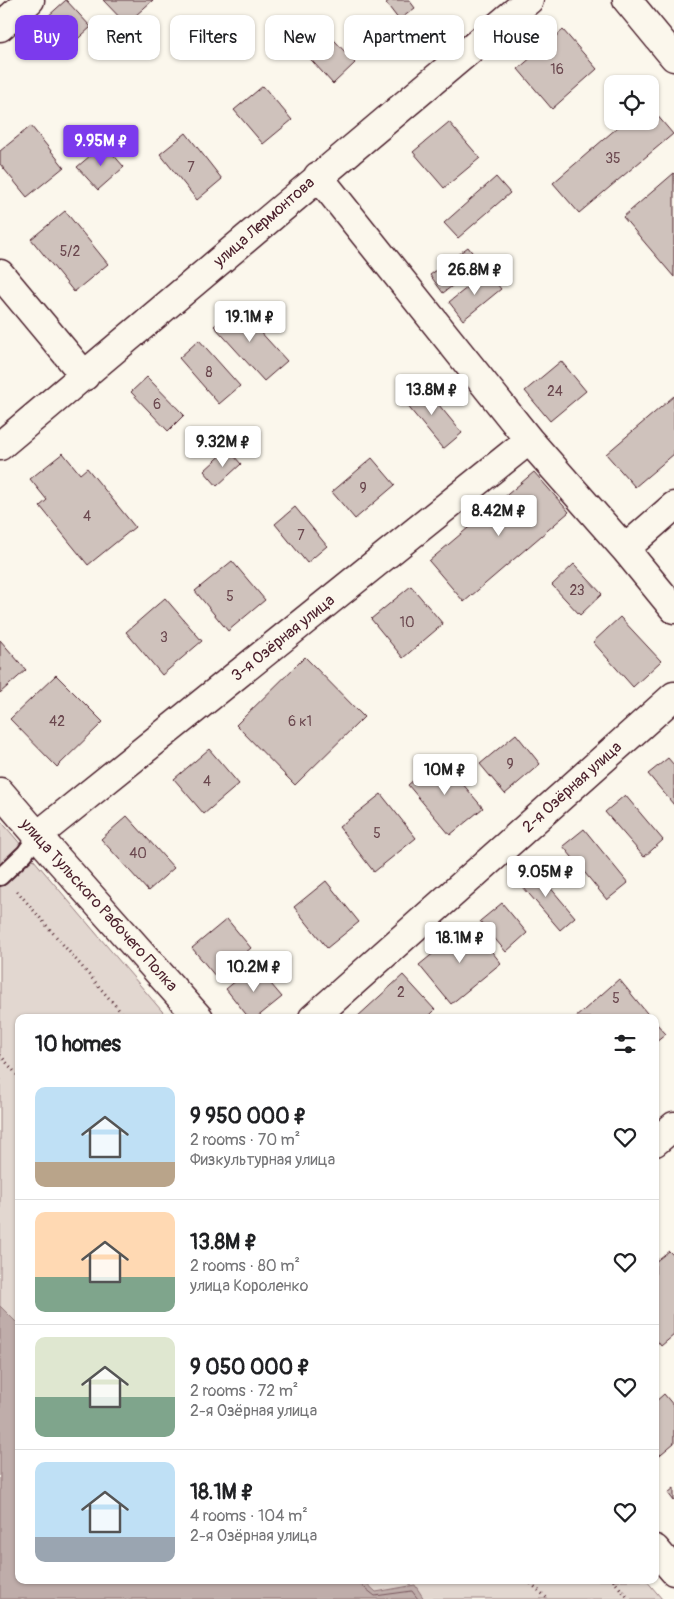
<!DOCTYPE html>
<html lang="en">
<head>
<meta charset="utf-8">
<style>
  :root { --surface:#fff; --page:#f6f6f6; --text:#202124; --muted:#757577; --line:#e0e0e0; --accent:#7c3aed }
  body { margin:0; font-family:Pangolin,sans-serif; background:var(--page); color:var(--text); height:100vh; display:flex; flex-direction:column; font-size:19px; white-space:nowrap }
  * { box-sizing:border-box; margin:0 }
  p { font-size:16px; color:var(--muted) }
  .icon { flex:none; width:28px; height:28px; fill:none; stroke:currentColor; stroke-width:2; stroke-linecap:round; stroke-linejoin:round }
  .map { position:relative; flex:1; overflow:hidden }
  .drawer { position:absolute; left:15px; top:1014px; width:644px; height:570px; display:flex; flex-direction:column; background:var(--surface); border-radius:10px; box-shadow:0 1px 4px #0004 }
  .drawer>* { flex:none }
  .top-card { position:absolute; left:15px; top:15px; width:645px; height:45px; display:flex; gap:10px }
  .tools { position:absolute; left:604px; top:75px; display:grid; gap:10px }
  .tools a { display:grid; place-items:center; width:55px; height:55px; border-radius:10px; background:var(--surface); box-shadow:0 1px 4px #0004; font-size:25px }
  .price { position:absolute; translate:-50% -42px; padding:0 11px; border-radius:5px; background:#fff; color:#222; font-size:16px; line-height:32px; filter:drop-shadow(0 1px 2px #0008) }
  .price::after { content:''; position:absolute; left:50%; top:30px; width:15px; height:11px; margin-left:-8px; background:inherit; clip-path:polygon(0 0,100% 0,50% 100%) }
  .price.selected { background:var(--accent); color:#fff }
  ul { padding:0; list-style:none }
  li { display:flex; align-items:center; gap:15px; height:125px; padding:0 20px }
  li+li { border-top:1px solid var(--line) }
  li span { display:grid; place-items:center; flex:none; width:140px; height:100px; border-radius:10px; color:#555 }
  li>.icon { margin-inline-start:auto }
  span .icon { width:60px; height:60px; fill:#fffc; stroke-width:1 }
  li b { font-size:21px }
  h2 { display:flex; justify-content:space-between; align-items:center; height:60px; padding:0 20px; font-size:21px }
  .chip { padding:0 18px; border-radius:10px; background:var(--surface); box-shadow:0 1px 4px #0004; font-size:18px; line-height:45px }
  .chip.selected { background:var(--accent); color:#fff }
  .map>svg:first-child { display:block }
</style>
</head>
<body>
<div class="map">
<svg width="674" height="1599" viewBox="0 0 674 1599">
  <rect width="100%" height="100%" fill="#fbf7ec"/>
  <filter id="ink" filterUnits="userSpaceOnUse"><feTurbulence type="fractalNoise" baseFrequency=".02" numOctaves="2"/><feDisplacementMap in="SourceGraphic" scale="10" xChannelSelector="R" yChannelSelector="G"/><feConvolveMatrix kernelMatrix="1 2 1 2 8 2 1 2 1" color-interpolation-filters="sRGB"/></filter>
  <g filter="url(#ink)">
    <path fill="#e2d7d0" stroke="#967b7e" d="M0,820L167,1017L19,1018V1580H646L662,1599H0Z"/>
    <path fill="#bfadaa" stroke="#907477" d="M0,1306L19,1325V1580H363L376,1592L415,1585L424,1599H0Z"/>
    <g fill="none" stroke-linecap="round" stroke-linejoin="round">
      <path stroke="#79585e" stroke-width="1" d="M360,1580L361,1585L375,1596L412,1591L418,1599"/>
    </g>
    <path fill="#cfc2bc" stroke="#4a1f2b" d="M66,0L91,27L71,45L46,18Z
      M103,0H153L126,24Z
      M390,0H409L415,8L399,20L386,3Z
      M563,30L597,69L552,109L518,69Z
      M326,31L355,63L333,84L304,52Z
      M263,86L292,120L263,144L234,110Z
      M650,107L673,134L579,213L553,183L625,121H650Z
      M449,122L480,158L444,188L413,152Z
      M31,126L64,167L27,197L0,164V151Z
      M186,133L222,179L197,200L160,154Z
      M104,144L124,167L98,190L77,167Z
      M674,173V277L623,217Z
      M496,177L510,193L458,238L444,223Z
      M65,211L108,264L74,292L31,239Z
      M468,247L481,264L443,293L430,275Z
      M487,272L501,289L463,320L449,302Z
      M237,306L287,361L264,381L214,326Z
      M199,340L240,386L219,404L179,358Z
      M561,361L586,391L550,421L525,391Z
      M147,377L184,415L168,431L131,392Z
      M420,382L462,433L443,449L401,398Z
      M674,396V454L635,487L606,454Z
      M228,449L241,464L217,486L204,471Z
      M63,453L80,474L87,468L135,527L88,565L40,506L47,500L30,479Z
      M372,458L395,485L355,519L332,492Z
      M534,472L569,512L464,602L429,561Z
      M295,507L327,546L307,563L275,524Z
      M232,561L265,600L228,631L195,591Z
      M574,564L602,594L580,615L552,585Z
      M411,586L443,624L403,658L371,619Z
      M165,598L202,641L162,675L126,632Z
      M620,617L661,661L633,687L593,642Z
      M0,640L26,670L0,693Z
      M305,657L364,717L295,785L236,725Z
      M56,675L103,722L57,767L10,719Z
      M516,734L540,764L505,794L480,764Z
      M209,749L239,784L204,814L174,779Z
      M440,757L483,808L450,835L408,785Z
      M668,758L674,765V805L648,774Z
      M381,794L416,838L374,872L339,827Z
      M625,795L663,840L644,857L605,812Z
      M127,816L174,868L148,891L101,839Z
      M584,829L628,883L607,900L563,846Z
      M533,867L575,917L560,930L517,880Z
      M326,881L359,922L327,948L294,907Z
      M502,903L527,933L506,952L480,921Z
      M227,919L251,948L216,977L192,948Z
      M469,924L501,963L451,1004L419,965Z
      M255,965L282,997L256,1018H249L226,989Z
      M403,975L435,1010L427,1018H356Z
      M619,979L651,1018H575Z
      M655,1022L666,1034L655,1043Z
      M669,1251L674,1256V1335L661,1346L655,1338V1262Z
      M664,1394L674,1406V1443L655,1459V1402Z
      M674,1488V1501L668,1493Z"/>
    <g fill="none" stroke-linecap="round" stroke-linejoin="round">
      <defs>
        <path id="lane" d="M0,877L25,853L37,836"/>
        <path id="street" d="M0,27L30,0
          M318,176L529,440L625,549L674,609
          M0,274L85,376
          M0,446L529,0
          M625,549L674,506
          M0,792L56,857L199,1018
          M37,836L529,440
          M313,1018L674,696
          M655,1142L674,1126
          M655,1549L674,1571"/>
        <path id="primary" d="M627,0L674,57"/>
      </defs>
      <use href="#lane" stroke="#4a1f2b" stroke-width="20"/>
      <use href="#street" stroke="#4a1f2b" stroke-width="31"/>
      <use href="#primary" stroke="#4a1f2b" stroke-width="31"/>
      <path stroke="#4a1f2b" stroke-width="3" stroke-dasharray="1 4" stroke-linecap="butt" d="M17,891L126,1018
        M0,1055L19,1077
        M527,1580L548,1599
        M613,1580L629,1599"/>
      <use href="#lane" stroke="#fbf7ec" stroke-width="16"/>
      <use href="#street" stroke="#fbf7ec" stroke-width="28"/>
      <use href="#primary" stroke="#fbf7ec" stroke-width="28"/>
    </g>
  </g>
  <g text-anchor="middle" dominant-baseline="central" stroke-width="4" stroke-linejoin="round" paint-order="stroke">
    <g font-size="14" fill="#6b484f">
      <text x="557" y="69">16</text>
      <text x="613" y="158">35</text>
      <text x="191" y="167">7</text>
      <text x="70" y="251">5/2</text>
      <text x="209" y="372">8</text>
      <text x="555" y="391">24</text>
      <text x="157" y="404">6</text>
      <text x="363" y="488">9</text>
      <text x="87" y="516">4</text>
      <text x="301" y="535">7</text>
      <text x="577" y="590">23</text>
      <text x="230" y="596">5</text>
      <text x="407" y="622">10</text>
      <text x="164" y="637">3</text>
      <text x="57" y="721">42</text>
      <text x="300" y="721">6 к1</text>
      <text x="510" y="764">9</text>
      <text x="207" y="781">4</text>
      <text x="377" y="833">5</text>
      <text x="138" y="853">40</text>
      <text x="401" y="992">2</text>
      <text x="616" y="998">5</text>
    </g>
    <g font-size="16" fill="#4a1f2b" stroke="#fbf7ec">
      <text transform="translate(264 222) rotate(-41)">улица Лермонтова</text>
      <text transform="translate(283 638) rotate(-39)">3-я Озёрная улица</text>
      <text transform="translate(572 787) rotate(-42)">2-я Озёрная улица</text>
      <text transform="translate(99 905) rotate(48)">улица Тульского Рабочего Полка</text>
    </g>
  </g>
</svg>
<div class="tools">
<a><svg class="icon" aria-label="locate" viewBox="0 0 24 24"><circle cx="12" cy="12" r="6"/><path d="M12 2v4M12 18v4M2 12h4M18 12h4"/></svg></a>
</div>
<b class="price selected" style="left:101px;top:167px">9.95M ₽</b>
<b class="price" style="left:475px;top:296px">26.8M ₽</b>
<b class="price" style="left:250px;top:343px">19.1M ₽</b>
<b class="price" style="left:432px;top:416px">13.8M ₽</b>
<b class="price" style="left:223px;top:468px">9.32M ₽</b>
<b class="price" style="left:499px;top:537px">8.42M ₽</b>
<b class="price" style="left:445px;top:796px">10M ₽</b>
<b class="price" style="left:546px;top:898px">9.05M ₽</b>
<b class="price" style="left:460px;top:964px">18.1M ₽</b>
<b class="price" style="left:254px;top:993px">10.2M ₽</b>
<div class="top-card">
<a class="chip selected">Buy</a>
<a class="chip">Rent</a>
<a class="chip">Filters</a>
<a class="chip">New</a>
<a class="chip">Apartment</a>
<a class="chip">House</a>
</div>
<section class="drawer">
<h2>10 homes<svg class="icon" aria-label="filters" viewBox="0 0 24 24"><path d="M4 7h16M4 17h16"/><circle cx="9" cy="7" r="2"/><circle cx="15" cy="17" r="2"/></svg></h2>
<ul>
<li><span style="background:linear-gradient(#bfe0f5 75%,#b9a48a 0)"><svg class="icon" aria-label="home" viewBox="0 0 24 24"><path d="M3 11l9-7 9 7M6 9v11h12V9"/></svg></span><div><b>9 950 000 ₽</b><p>2 rooms · 70 m²</p><p>Физкультурная улица</p></div><svg class="icon" aria-label="heart" viewBox="0 0 24 24"><path d="M12 20l-8-8c-3-5 5-10 8-4 3-6 11-1 8 4z"/></svg></li>
<li><span style="background:linear-gradient(#ffd9b3 65%,#7fa58c 0)"><svg class="icon" aria-label="home" viewBox="0 0 24 24"><path d="M3 11l9-7 9 7M6 9v11h12V9"/></svg></span><div><b>13.8M ₽</b><p>2 rooms · 80 m²</p><p>улица Короленко</p></div><svg class="icon" aria-label="heart" viewBox="0 0 24 24"><path d="M12 20l-8-8c-3-5 5-10 8-4 3-6 11-1 8 4z"/></svg></li>
<li><span style="background:linear-gradient(#dfe7d0 60%,#7fa58c 0)"><svg class="icon" aria-label="home" viewBox="0 0 24 24"><path d="M3 11l9-7 9 7M6 9v11h12V9"/></svg></span><div><b>9 050 000 ₽</b><p>2 rooms · 72 m²</p><p>2-я Озёрная улица</p></div><svg class="icon" aria-label="heart" viewBox="0 0 24 24"><path d="M12 20l-8-8c-3-5 5-10 8-4 3-6 11-1 8 4z"/></svg></li>
<li><span style="background:linear-gradient(#bfe0f5 75%,#9aa5b1 0)"><svg class="icon" aria-label="home" viewBox="0 0 24 24"><path d="M3 11l9-7 9 7M6 9v11h12V9"/></svg></span><div><b>18.1M ₽</b><p>4 rooms · 104 m²</p><p>2-я Озёрная улица</p></div><svg class="icon" aria-label="heart" viewBox="0 0 24 24"><path d="M12 20l-8-8c-3-5 5-10 8-4 3-6 11-1 8 4z"/></svg></li>
</ul>
</section>
</div>
</body>
</html>
